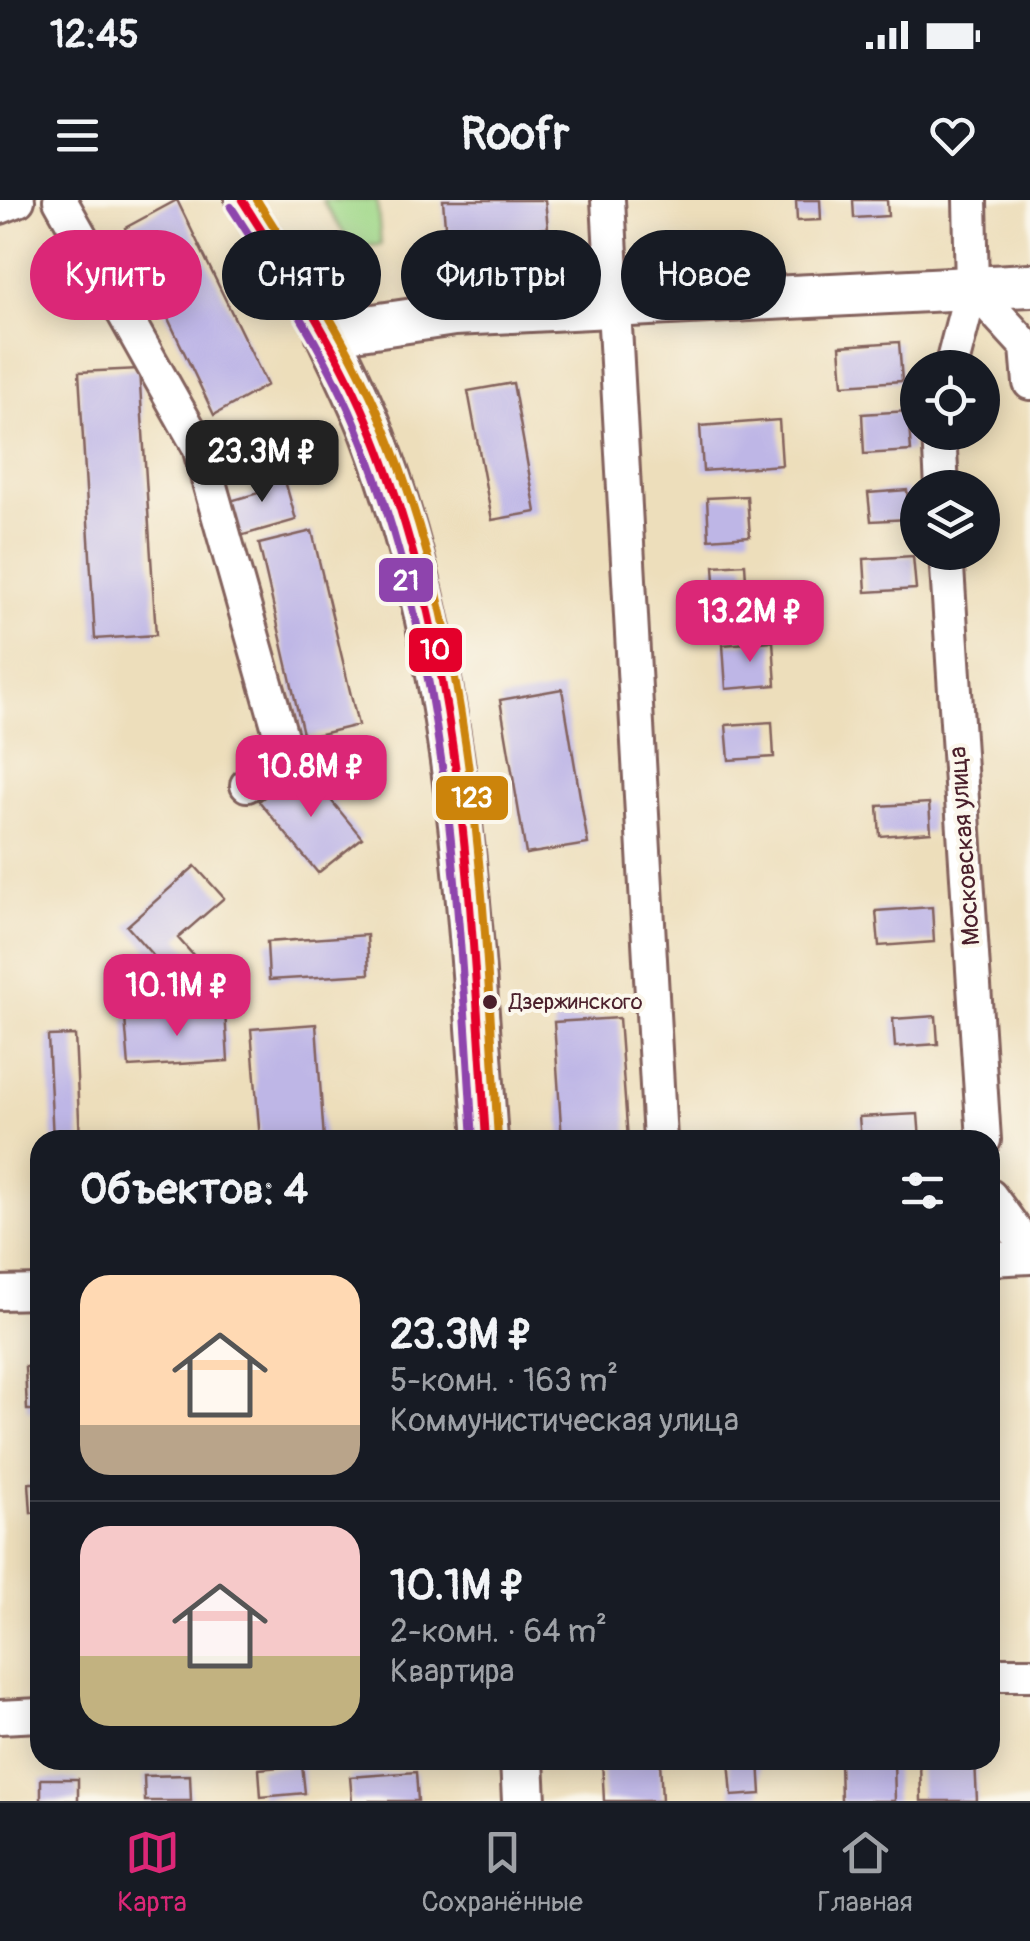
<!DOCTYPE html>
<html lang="ru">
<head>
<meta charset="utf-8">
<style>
  :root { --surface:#171b24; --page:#20242c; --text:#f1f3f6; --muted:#9ea1a6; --line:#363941; --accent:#db2777 }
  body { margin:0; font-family:Pangolin,sans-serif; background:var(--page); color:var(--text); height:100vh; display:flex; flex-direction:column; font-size:38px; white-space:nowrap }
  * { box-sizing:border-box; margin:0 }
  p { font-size:32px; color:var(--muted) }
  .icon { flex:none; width:55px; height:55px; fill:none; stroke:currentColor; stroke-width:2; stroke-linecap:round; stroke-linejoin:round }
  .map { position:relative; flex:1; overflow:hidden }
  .sheet { position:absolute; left:30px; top:930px; width:970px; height:640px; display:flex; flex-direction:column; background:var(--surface); border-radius:30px; box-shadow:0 5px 25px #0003 }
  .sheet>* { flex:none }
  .top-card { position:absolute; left:30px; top:30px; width:970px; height:90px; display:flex; gap:20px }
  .tools { position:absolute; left:900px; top:150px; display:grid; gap:20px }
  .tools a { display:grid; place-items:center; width:100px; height:100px; border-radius:50%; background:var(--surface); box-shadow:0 5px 25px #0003; font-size:50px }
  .price { position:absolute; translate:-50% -85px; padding:0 22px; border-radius:20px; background:var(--accent); color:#fff; font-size:32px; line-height:65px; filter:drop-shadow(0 2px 5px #0008) }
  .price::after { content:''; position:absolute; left:50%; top:60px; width:30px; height:22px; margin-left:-15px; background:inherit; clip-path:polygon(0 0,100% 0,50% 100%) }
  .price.active { background:#222; color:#fff }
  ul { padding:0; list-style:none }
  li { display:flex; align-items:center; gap:30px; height:250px; padding:0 50px }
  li+li { border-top:2px solid var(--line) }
  li span { display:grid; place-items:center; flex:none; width:280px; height:200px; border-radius:30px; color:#555 }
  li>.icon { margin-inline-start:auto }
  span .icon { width:120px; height:120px; fill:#fffc; stroke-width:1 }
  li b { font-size:42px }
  h2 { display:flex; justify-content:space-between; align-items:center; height:120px; padding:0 50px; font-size:42px }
  .tag { padding:0 35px; border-radius:45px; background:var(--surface); box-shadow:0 5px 25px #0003; font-size:35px; line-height:90px }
  .tag.active { background:var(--accent); color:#fff }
  .status { display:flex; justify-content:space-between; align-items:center; height:70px; padding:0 50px; background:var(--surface); direction:ltr }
  .status svg { height:28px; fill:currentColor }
  header { display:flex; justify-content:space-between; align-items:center; height:130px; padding:0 50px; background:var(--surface); font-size:45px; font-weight:700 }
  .tabs { display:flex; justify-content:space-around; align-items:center; height:140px; border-top:2px solid var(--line); background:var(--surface); font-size:28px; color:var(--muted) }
  .tabs a { display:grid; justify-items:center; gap:5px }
  .tabs .active { color:var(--accent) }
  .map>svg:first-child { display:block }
</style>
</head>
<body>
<div class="status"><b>12:45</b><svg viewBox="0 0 49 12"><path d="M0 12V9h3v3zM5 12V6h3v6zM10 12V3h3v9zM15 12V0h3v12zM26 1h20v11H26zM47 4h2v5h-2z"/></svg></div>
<header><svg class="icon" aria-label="menu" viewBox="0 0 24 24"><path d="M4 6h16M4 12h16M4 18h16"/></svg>Roofr<svg class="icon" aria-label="heart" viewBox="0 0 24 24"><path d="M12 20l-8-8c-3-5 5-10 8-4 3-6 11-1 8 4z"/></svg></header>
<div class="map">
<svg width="1030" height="1601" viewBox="0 0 1030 1601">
  <rect width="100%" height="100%" fill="#fbf7ec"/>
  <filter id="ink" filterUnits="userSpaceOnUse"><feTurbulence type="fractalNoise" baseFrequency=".01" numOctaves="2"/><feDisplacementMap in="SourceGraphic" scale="20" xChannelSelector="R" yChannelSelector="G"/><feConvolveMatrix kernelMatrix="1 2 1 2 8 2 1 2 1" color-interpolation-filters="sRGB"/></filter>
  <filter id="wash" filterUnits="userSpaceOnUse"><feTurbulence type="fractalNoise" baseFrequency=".0048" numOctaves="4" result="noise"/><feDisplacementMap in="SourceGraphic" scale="40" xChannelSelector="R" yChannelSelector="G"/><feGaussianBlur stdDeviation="2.25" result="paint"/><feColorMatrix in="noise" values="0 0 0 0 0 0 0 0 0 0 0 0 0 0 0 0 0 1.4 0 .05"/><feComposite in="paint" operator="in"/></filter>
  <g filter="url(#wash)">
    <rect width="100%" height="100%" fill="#eddebb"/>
    <path fill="#a1d88a" stroke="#767c5a" stroke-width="2.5" d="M322,0H377L381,45L353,47Z"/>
    <g id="blocks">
      <path fill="#beb6e6" d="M177,0L267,185L214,215L125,28Z
        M443,0H545L548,28L458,39L445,26Z
        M796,0H820L821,20L797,21Z
        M853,0H887L888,16L854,18Z
        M899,142L902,181L843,185L840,146Z
        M139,169L156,435L95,439L79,172Z
        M513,183L536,312L492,320L468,191Z
        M908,211L911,251L864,254L862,214Z
        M779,220L782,265L703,271L700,226Z
        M280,263L296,320L233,338L223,303L262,292L256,270Z
        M907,290L909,319L871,321L868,293Z
        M747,296L750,336L709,339L707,298Z
        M312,331L358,525L304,538L259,344Z
        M913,356L916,389L866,392L864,359Z
        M745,364L747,396L716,398L714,366Z
        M773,441L776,485L726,489L723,445Z
        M562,489L588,644L526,654L500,500Z
        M772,522L774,557L729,560L726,525Z
        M303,566L362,638L318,673L259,601Z
        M929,603L931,632L880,636L878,606Z
        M195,666L224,698L178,738L194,756L171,776L127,726Z
        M932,707L934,742L879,746L876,711Z
        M367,735L369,774L269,780L267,742Z
        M225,811L228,861L129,867L125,818Z
        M936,816L938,844L895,847L893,819Z
        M619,818L628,940H562L554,822Z
        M316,824L324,940H260L251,829Z
        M75,835L80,940H53L48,836Z
        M918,914L920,940H861L859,917Z
        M40,1166V1210H27L25,1167Z
        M29,1283H40V1312L31,1313Z
        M40,1412V1451H36L33,1413Z
        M602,1560H660L662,1601H604Z
        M729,1560H759L761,1594L732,1596Z
        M840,1560H894L895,1601H841Z
        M920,1560H975L977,1601H921Z
        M302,1565L305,1593L261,1597L259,1569Z
        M416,1572L418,1601H352L350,1577Z
        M190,1575L191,1601H145L144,1576Z
        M41,1579H78V1601H41Z"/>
    </g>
  </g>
  <g filter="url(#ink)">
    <use href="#blocks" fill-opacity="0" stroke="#83625d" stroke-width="2.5"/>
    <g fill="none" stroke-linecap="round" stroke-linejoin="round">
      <defs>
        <path id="minor" d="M60,0L199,247L284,547L247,585
          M242,0L327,133
          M608,0L660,940
          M970,0L972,87L1027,147L1030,183
          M0,7L18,0
          M951,168L972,87
          M939,232L942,288
          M946,352L984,940
          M990,996L1030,1051
          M990,1059L1030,1057
          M0,1093L40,1092
          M990,1474H1030
          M0,1517L40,1515"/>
        <path id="major" d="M486,940C469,704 458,461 374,237C361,202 343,168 327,133L454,114L1030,85
          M522,1560L524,1601"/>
      </defs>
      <use href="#minor" stroke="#83625d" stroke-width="38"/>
      <use href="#major" stroke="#83625d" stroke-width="48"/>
      <use href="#minor" stroke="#fff" stroke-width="32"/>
      <use href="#major" stroke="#fff" stroke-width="42"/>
      <defs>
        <path id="bus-1" d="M242,0C289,74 339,149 372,231C463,455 470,702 486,940"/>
        <path id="bus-2" d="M231,7C279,81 329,156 361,238C449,462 458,703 473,940"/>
        <path id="bus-3" d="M257,0C303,72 350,145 383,224C476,449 483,700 498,939"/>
      </defs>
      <use href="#bus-1" stroke="#fbf7ec" stroke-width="15"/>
      <use href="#bus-2" stroke="#fbf7ec" stroke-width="15"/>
      <use href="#bus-3" stroke="#fbf7ec" stroke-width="15"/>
      <use href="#bus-1" stroke="#e4002b" stroke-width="8"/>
      <use href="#bus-2" stroke="#8e44ad" stroke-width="8"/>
      <use href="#bus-3" stroke="#cc840b" stroke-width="8"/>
    </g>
  </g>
  <circle fill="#4a1f2b" stroke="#fbf7ec" stroke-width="4" cx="490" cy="802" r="9"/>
  <g text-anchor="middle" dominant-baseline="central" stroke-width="8" stroke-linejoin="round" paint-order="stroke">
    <g font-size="22" fill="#4a1f2b" stroke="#fbf7ec" text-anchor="start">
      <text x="509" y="802">Дзержинского</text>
    </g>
    <g font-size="25" fill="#4a1f2b" stroke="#fbf7ec">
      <text transform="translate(965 646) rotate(-94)">Московская улица</text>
    </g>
  </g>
  <g stroke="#fbf7ec" stroke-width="4">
    <rect x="377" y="356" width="58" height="48" rx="10" fill="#8e44ad"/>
    <rect x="407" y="426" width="57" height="48" rx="10" fill="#e4002b"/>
    <rect x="434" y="574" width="76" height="48" rx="10" fill="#cc840b"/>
  </g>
  <g font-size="28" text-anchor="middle" font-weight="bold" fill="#fff">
    <text x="406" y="390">21</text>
    <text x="435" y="459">10</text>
    <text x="472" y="607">123</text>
  </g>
</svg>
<div class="tools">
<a><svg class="icon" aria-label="locate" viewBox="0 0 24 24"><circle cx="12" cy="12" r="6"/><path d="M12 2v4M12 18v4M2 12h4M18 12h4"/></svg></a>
<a><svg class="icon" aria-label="layers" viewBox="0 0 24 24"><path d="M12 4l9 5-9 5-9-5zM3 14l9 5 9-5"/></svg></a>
</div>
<b class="price active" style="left:262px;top:305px">23.3M ₽</b>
<b class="price" style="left:750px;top:465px">13.2M ₽</b>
<b class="price" style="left:311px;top:620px">10.8M ₽</b>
<b class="price" style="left:177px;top:839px">10.1M ₽</b>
<div class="top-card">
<a class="tag active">Купить</a>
<a class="tag">Снять</a>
<a class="tag">Фильтры</a>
<a class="tag">Новое</a>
</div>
<section class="sheet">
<h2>Объектов: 4<svg class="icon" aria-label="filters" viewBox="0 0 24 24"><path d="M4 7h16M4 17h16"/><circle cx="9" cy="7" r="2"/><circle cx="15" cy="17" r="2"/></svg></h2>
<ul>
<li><span style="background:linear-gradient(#ffd9b3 75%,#b9a48a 0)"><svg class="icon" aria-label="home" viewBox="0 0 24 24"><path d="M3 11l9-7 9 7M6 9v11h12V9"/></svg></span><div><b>23.3M ₽</b><p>5-комн. · 163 m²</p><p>Коммунистическая улица</p></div></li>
<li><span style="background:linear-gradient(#f6c9c9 65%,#c2b280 0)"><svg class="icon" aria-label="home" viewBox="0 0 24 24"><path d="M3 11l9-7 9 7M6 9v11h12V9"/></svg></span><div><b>10.1M ₽</b><p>2-комн. · 64 m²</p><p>Квартира</p></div></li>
</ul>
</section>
</div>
<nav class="tabs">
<a class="active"><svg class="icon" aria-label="map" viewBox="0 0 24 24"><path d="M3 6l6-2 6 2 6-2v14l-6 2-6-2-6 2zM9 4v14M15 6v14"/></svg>Карта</a>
<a><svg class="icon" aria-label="saved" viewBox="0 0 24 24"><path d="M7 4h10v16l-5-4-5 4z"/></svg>Сохранённые</a>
<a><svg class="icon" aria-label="home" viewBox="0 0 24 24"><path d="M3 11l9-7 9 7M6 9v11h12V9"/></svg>Главная</a>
</nav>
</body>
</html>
